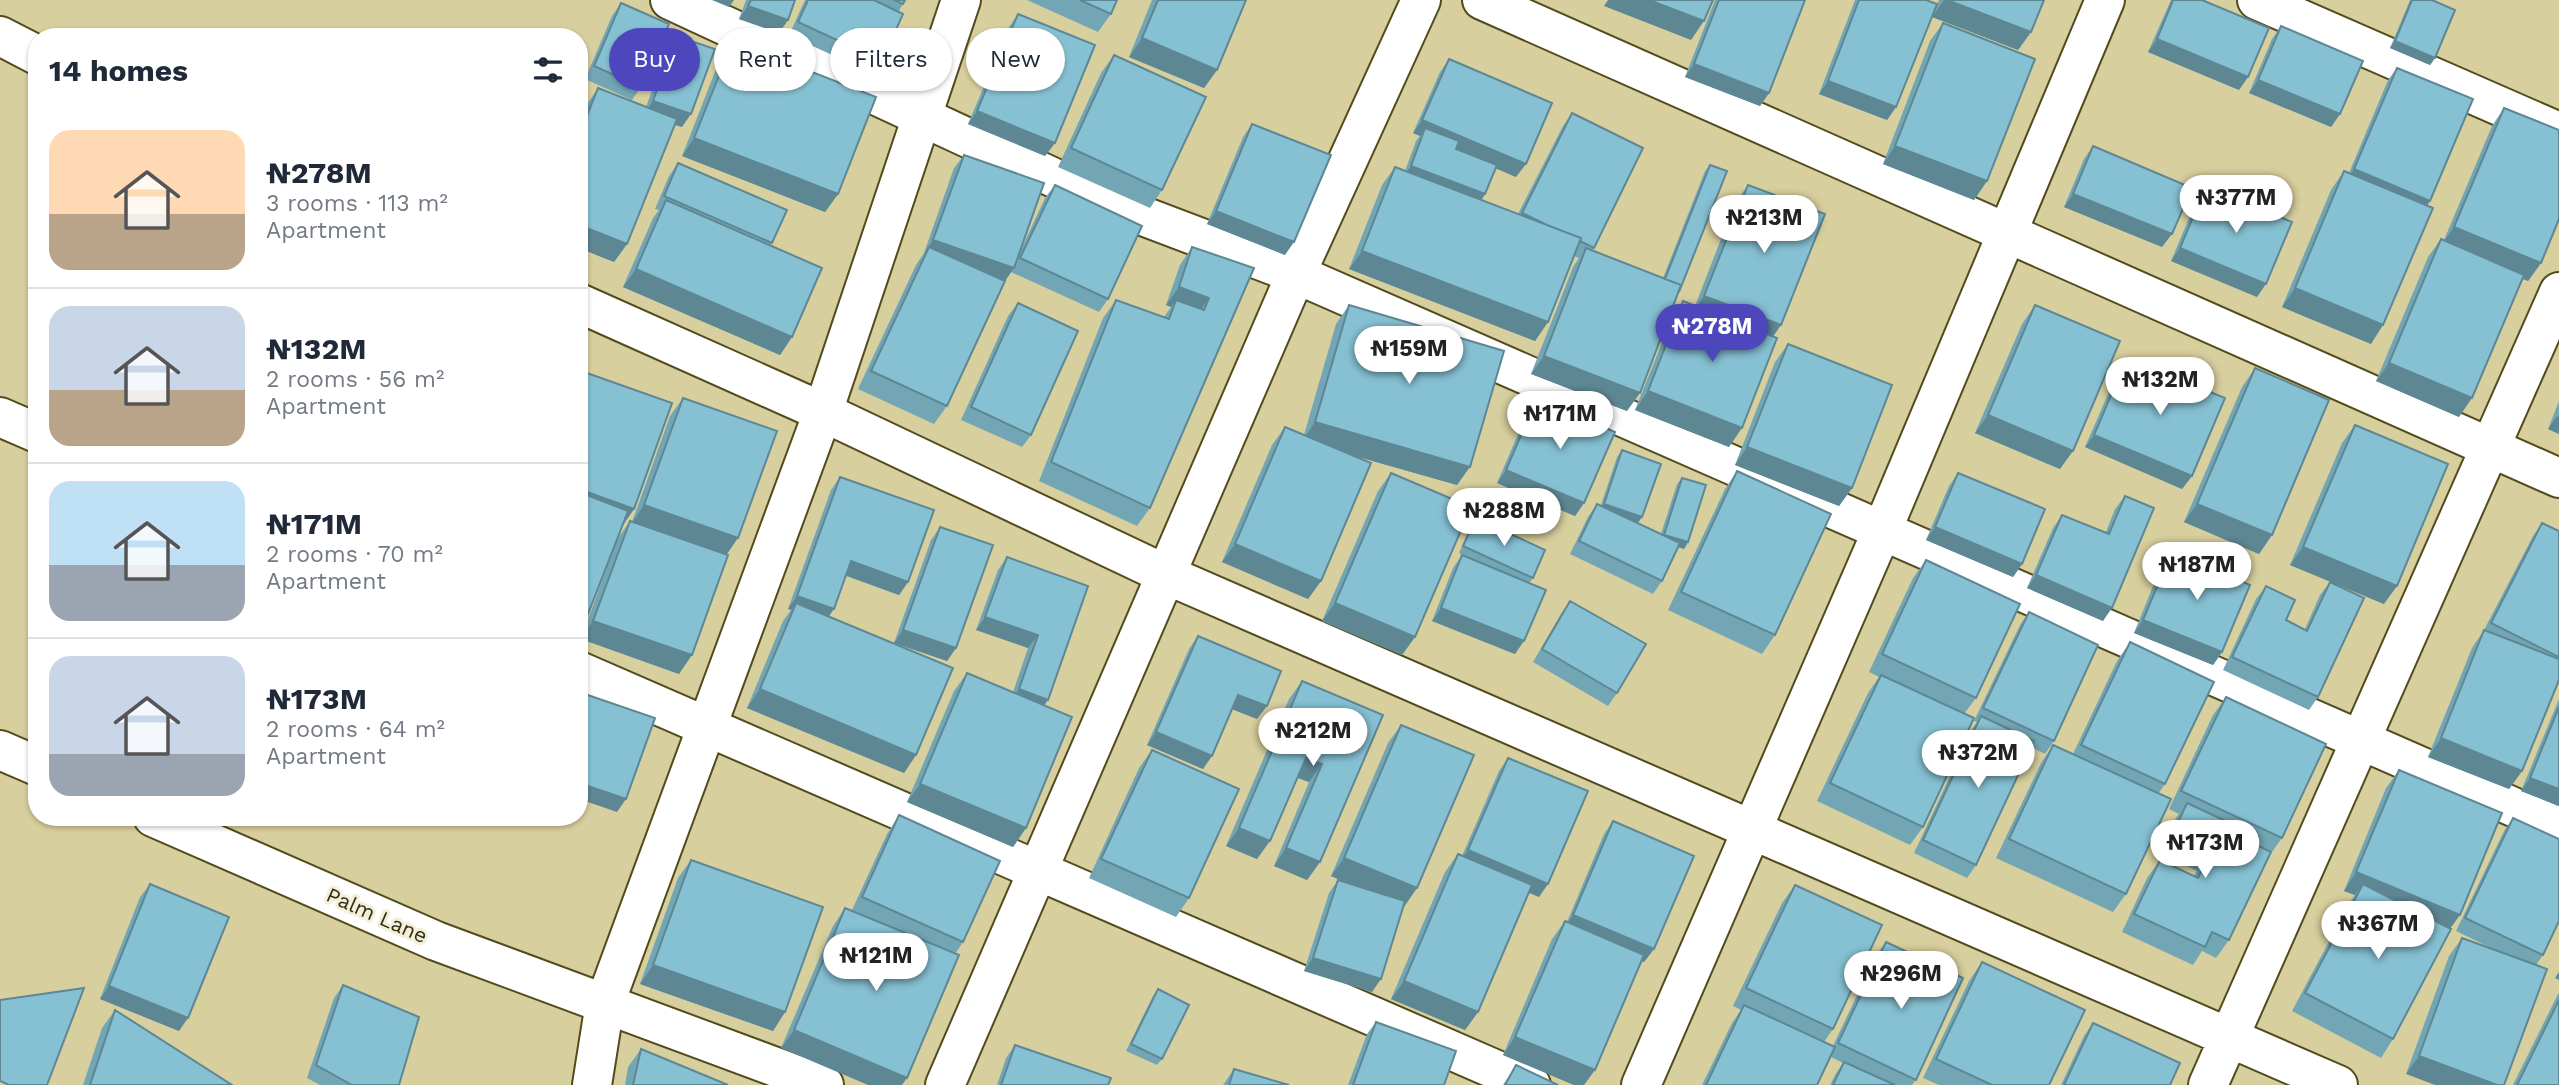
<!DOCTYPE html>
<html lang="en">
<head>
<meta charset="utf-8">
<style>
  :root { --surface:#fff; --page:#f6f6f7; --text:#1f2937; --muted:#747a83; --line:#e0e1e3; --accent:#4d46bd }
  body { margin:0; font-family:"Work Sans",sans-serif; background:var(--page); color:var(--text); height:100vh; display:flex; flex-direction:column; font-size:26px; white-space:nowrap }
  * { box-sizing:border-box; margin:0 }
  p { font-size:23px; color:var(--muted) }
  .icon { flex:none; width:38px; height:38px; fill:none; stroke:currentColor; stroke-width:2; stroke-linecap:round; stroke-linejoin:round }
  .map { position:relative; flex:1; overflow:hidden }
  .panel { position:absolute; left:28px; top:28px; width:560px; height:798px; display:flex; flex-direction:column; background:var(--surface); border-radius:28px; box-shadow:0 2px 5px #0004 }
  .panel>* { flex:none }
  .guide { position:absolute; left:609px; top:28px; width:665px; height:63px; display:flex; gap:14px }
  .price { position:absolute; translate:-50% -60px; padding:0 16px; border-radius:24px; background:#fff; color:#222; font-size:23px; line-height:46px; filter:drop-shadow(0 2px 4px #0008) }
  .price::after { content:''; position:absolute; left:50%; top:42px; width:21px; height:16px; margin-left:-10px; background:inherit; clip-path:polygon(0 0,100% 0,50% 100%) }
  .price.on { background:var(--accent); color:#fff }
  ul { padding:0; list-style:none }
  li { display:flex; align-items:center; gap:21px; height:175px; padding:0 21px }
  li+li { border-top:2px solid var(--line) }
  li span { display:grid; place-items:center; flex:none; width:196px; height:140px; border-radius:21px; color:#555 }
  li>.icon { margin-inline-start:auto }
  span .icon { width:84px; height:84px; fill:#fffc; stroke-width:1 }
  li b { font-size:30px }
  h2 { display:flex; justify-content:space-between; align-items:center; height:84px; padding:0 21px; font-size:30px }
  .chip { padding:0 24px; border-radius:32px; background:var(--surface); box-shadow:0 2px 5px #0004; font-size:24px; line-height:63px }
  .chip.on { background:var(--accent); color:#fff }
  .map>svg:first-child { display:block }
</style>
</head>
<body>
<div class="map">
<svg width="2559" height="1085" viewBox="0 0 2559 1085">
  <rect width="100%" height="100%" fill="#d8cf9e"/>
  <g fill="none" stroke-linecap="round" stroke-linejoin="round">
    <defs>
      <path id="street" d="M670,0L1106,202L1296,274L2559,827
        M1482,0L2559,478
        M2257,0L2559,132
        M0,36L37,55
        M579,303L823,412L1167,575L2338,1085
        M0,417L37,433
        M579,671L1531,1085
        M0,750L37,766
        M153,817L436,941L824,1085
        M945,1085L1296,274L1421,0
        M2208,1085L2559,292"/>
      <path id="secondary" d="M592,1085L605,1003L823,412L961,0
        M1641,1085L1881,533L2105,0"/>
    </defs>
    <use href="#street" stroke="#534b1c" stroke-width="42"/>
    <use href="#secondary" stroke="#534b1c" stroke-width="42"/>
    <use href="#street" stroke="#fff" stroke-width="38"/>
    <use href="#secondary" stroke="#fff" stroke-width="38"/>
  </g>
  <path fill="#73a6b5" d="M746,0H795L788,20L779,33L739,19Z
    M805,0H905L899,11L882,61L873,74L789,35Z
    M1027,0H1117L1111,14L1098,32Z
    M1152,0H1246L1217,70L1204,88L1129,57Z
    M1715,0H1805L1769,93L1760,106L1685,77Z
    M1855,0H1926L1937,4L1939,0H2044L2031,32L2018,50L1932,17L1896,107L1887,120L1819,94Z
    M2171,0H2202L2248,77L2239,90L2148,52Z
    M2410,0H2432L2435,58L2430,65L2390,48Z
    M621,3L641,87L632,100L585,79L612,16Z
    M1018,14L1055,143L1045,156L968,124L1009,27Z
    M1943,23L1987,181L1974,200L1883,164L1930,41Z
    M2281,26L2340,114L2331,127L2249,93L2272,39Z
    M676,36L682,127L674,125L627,244L614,262L579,248V122L585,107L598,88L646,107L667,49Z
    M733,41L838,194L825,212L682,156L720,59Z
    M1114,55L1162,190L1150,208L1058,167L1101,73Z
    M1449,59L1516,177L1496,168L1485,194L1482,200L1518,214L1563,126L1572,113L1594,248L1592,251L1663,278L1705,171L1710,165L1679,292L1627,411L1531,374L1573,267L1579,258L1574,256L1548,322L1535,341L1349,269L1382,185L1395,167L1405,171L1416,141L1420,136L1413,133L1440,72Z
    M2397,68L2430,201L2427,206L2371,344L2282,307L2331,190L2344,171L2349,173L2388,80Z
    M2504,108L2541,263L2528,281L2523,279L2459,417L2376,381L2428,257L2441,239L2444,240L2492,126Z
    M1252,124L1285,255L1207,224L1243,137Z
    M2093,146L2162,247L2064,207L2084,159Z
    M964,155L1018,256L1045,198L1055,185L1108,299L1099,312L1011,272L1005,281L947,406L934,424L858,389L916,265L924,253L954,168Z
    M678,163L772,243L771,245L792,337L780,355L623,287L653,218L659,210L655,209L669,176Z
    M1748,185L1773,336L1729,447L1635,410L1671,320L1683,301L1695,306L1735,203Z
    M2206,186L2257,297L2171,261L2197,199Z
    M1192,247L1254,268L1150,508L1137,526L1039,481L1103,318L1116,300L1164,317L1171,307L1166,305L1180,265Z
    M1018,303L1031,435L1022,447L961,420L1008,316Z
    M1349,305L1457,485L1352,455L1321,581L1308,599L1222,562L1272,445L1285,427L1304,435L1336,324Z
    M2035,305L2060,469L1975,433L2022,324Z
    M1788,344L1852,488L1839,506L1735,465L1775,362Z
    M2127,358L2192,476L2182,489L2085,447L2118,371Z
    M2255,368L2272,535L2259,554L2184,522L2242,387Z
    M584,372L634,509L622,526L618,538L630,521L632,522L670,416L683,398L726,555L679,674L581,639L612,553L579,628V379Z
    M1537,398L1584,503L1575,516L1497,483L1528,411Z
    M2559,401V434L2548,429Z
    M2355,425L2384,604L2290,565L2342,443Z
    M1622,450L1642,517L1638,523L1661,534L1677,484L1682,478L1688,542L1684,549L1678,547L1662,581L1653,594L1570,554L1588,517L1597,504L1601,505L1617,457Z
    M1737,471L1775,635L1762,654L1668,610L1725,489Z
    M1391,473L1415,637L1402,655L1322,621L1378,491Z
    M1958,473L2022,564L2013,577L1926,540L1949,486Z
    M840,477L908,582L899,595L846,576L829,617L916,755L904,773L747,708L783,621L791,610L788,609L831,490Z
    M2125,496L2103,621L2027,588L2053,528L2062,515L2106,532L2115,509Z
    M1476,518L1533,578L1529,583L1515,654L1432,621L1453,568L1462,555L1481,563L1459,553L1471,525Z
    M2542,523L2559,531V680L2522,771L2509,789L2428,757L2472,648L2484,630L2533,536Z
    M940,527L956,648L947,661L894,643L931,540Z
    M2172,551L2222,652L2213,665L2134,633L2162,564Z
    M1007,557L1088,586L1044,705L1026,828L1013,847L907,802L954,691L967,673L1013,692L1028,648L976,630L998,570Z
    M1926,560L1976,698L1964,714L1923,827L1910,845L1817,801L1868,693L1879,677L1869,672L1913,578Z
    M2330,582L2318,697L2309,710L2223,670L2256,599L2266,586L2286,620L2305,629L2320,595Z
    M1570,601L1617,693L1608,706L1533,662L1561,614Z
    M2029,612L2054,741L2045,754L2031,747L1976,865L1967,878L1914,853L1972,729L1977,722L1974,721L2020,625Z
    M1198,636L1257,719L1232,709L1203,769L1147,745L1189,649Z
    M2130,642L2165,784L2158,794L2126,894L2113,912L1996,858L2041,763L2053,745L2073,754L2117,661Z
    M1302,681L1383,715L1320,862L1307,880L1274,866L1309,782L1297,778L1257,859L1226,846L1289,699Z
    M2226,697L2282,838L2269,856L2229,940L2216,958L2202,951L2193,965L2122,932L2147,878L2160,860L2194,876L2197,871L2159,853L2174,821L2179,814L2169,809L2213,715Z
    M2559,699V806L2521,791Z
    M1401,725L1404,907L1372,992L1304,971L1329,893L1338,880L1348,883L1331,876L1388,743Z
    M1152,750L1189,898L1176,917L1089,878L1139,768Z
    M1508,758L1539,897L1529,892L1478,1012L1465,1030L1391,999L1445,872L1458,854L1462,856L1499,771Z
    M2399,770L2450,929L2393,1039L2381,1058L2292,1011L2350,902L2355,895L2344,891L2386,788Z
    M899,815L963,942L955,954L781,1048L833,926L845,908L852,910L887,834Z
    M2513,818L2543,955L2536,965L2406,1074L2449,956L2462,938L2497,951L2456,931L2504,831Z
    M1613,821L1654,949L1644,962L1641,961L1584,1085H1574L1503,1055L1552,939L1565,921L1567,922L1604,834Z
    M691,860L785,1012L773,1031L640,984L678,878Z
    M150,884L179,1031L100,999L140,897Z
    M1795,885L1833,1029L1824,1042L1833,1046L1876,955L1886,942L1916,1080L1912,1085H1830L1835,1075L1843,1063L1831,1057L1817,1085H1702L1732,1023L1741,1010L1733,1006L1782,903Z
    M1982,962L2049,1085H1939L1923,1078L1969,981Z
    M343,985L399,1085H320L307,1078L334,998Z
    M1158,989L1162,1059L1157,1065L1126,1051L1153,996Z
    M2559,993V1085H2513L2557,996Z
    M115,1010L232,1085H83L102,1028Z
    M1376,1022L1444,1085H1348L1367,1034Z
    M2093,1023L2170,1085H2061L2084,1036Z
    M1015,1045L1108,1085H997L1006,1058Z
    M641,1049L728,1085H625L628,1067Z
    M1516,1065L1558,1085H1503Z
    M1234,1069L1289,1085H1223Z"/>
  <path fill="#5e8794" d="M712,0H734L729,7Z
    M1608,0H1649L1704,21L1691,40L1604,6Z
    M1944,0H1947L2031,32L2018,50L1932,17Z
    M748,6L788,20L779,33L739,19Z
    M1142,38L1217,70L1204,88L1129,57Z
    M2157,39L2248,77L2239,90L2148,52Z
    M2395,41L2435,58L2430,65L2390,48Z
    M1694,64L1769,93L1760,106L1685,77Z
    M2258,80L2340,114L2331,127L2249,93Z
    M1828,81L1896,107L1887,120L1819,94Z
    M653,101L691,114L682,127L644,114Z
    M977,111L1055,143L1045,156L968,124Z
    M1422,120L1526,164L1516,177L1422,137L1425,128L1420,136L1413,133Z
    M694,138L838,194L825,212L682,156Z
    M1895,146L1987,181L1974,200L1883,164Z
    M1411,166L1485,194L1476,207L1402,179Z
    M2354,169L2430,201L2421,214L2345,182Z
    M2073,194L2172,234L2162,247L2064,207Z
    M1216,211L1294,242L1285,255L1207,224Z
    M579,225L627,244L614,262L579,248Z
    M2454,227L2541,263L2528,281L2441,245Z
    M933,240L1014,268L1005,281L929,247L924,253Z
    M2180,248L2266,284L2257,297L2171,261Z
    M1362,251L1548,322L1535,341L1349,269Z
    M636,269L792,337L780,355L623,287Z
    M1179,287L1209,298L1196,316L1176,300L1171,307L1166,305Z
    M2295,288L2383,325L2371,344L2282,307Z
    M1704,296L1781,325L1768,344L1691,314Z
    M1544,356L1640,393L1627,411L1531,374Z
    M2389,363L2472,398L2459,417L2376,381Z
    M1648,391L1742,428L1729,447L1635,410Z
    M1988,415L2073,451L2060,469L1975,433Z
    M2557,416L2559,417V434L2548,429Z
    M1315,422L1470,467L1457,485L1302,441Z
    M2094,435L2192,476L2182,489L2085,447Z
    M1747,447L1852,488L1839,506L1735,465Z
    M1506,470L1584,503L1575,516L1497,483Z
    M579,489L634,509L621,528L579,512Z
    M1604,504L1642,517L1637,524L1599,511Z
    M2197,504L2272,535L2259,554L2184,522Z
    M644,505L738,538L725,557L631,524Z
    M1935,527L2022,564L2013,577L1926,540Z
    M1664,535L1688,542L1684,549L1659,541Z
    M1235,544L1321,581L1308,599L1222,562Z
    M2303,547L2397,586L2384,604L2290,565Z
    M851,561L908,582L899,595L842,574Z
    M2036,575L2112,608L2103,621L2027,588Z
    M797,596L834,609L825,622L796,603L791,610L788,609Z
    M1335,603L1415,637L1402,655L1322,621Z
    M1441,608L1524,641L1515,654L1432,621Z
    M579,617L586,619L579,628Z
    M985,617L1038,635L1028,648L976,630Z
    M2143,620L2222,652L2213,665L2134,633Z
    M593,621L692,655L679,674L581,639Z
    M903,630L956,648L947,661L894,643Z
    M760,689L916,755L904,773L747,708Z
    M1019,689L1048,700L1039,713L1010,702Z
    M1238,695L1267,706L1257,719L1229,708Z
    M1156,732L1212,756L1203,769L1147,745Z
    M2441,738L2522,771L2509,789L2428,757Z
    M1306,758L1322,764L1309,782L1293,776Z
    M2530,778L2559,789V806L2521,791Z
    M579,783L626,799L617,812L579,799Z
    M920,784L1026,828L1013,847L907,802Z
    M1239,828L1270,841L1257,859L1226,846Z
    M1286,848L1320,862L1307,880L1274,866Z
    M1468,850L1548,884L1539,897L1459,863Z
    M1344,858L1417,888L1404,907L1331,876Z
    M2356,872L2460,915L2447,933L2363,884L2355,895L2344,891Z
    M1573,915L1654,949L1644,962L1564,928Z
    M1313,958L1381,979L1372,992L1304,971Z
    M653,965L785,1012L773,1031L640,984Z
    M2559,972V980L2555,978Z
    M1404,981L1478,1012L1465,1030L1391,999Z
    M109,986L188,1018L179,1031L100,999Z
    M794,1030L907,1078L902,1085H868L781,1048Z
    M1515,1037L1595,1070L1584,1085H1574L1503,1055Z
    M2419,1056L2497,1085H2435L2406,1074Z"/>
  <path fill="#86c1d3" stroke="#5e8794" stroke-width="2" d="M751,0H795L788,20L748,6Z
    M808,0H874L903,14L882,61L798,22Z
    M894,0H905L903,4Z
    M1080,0H1117L1111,14Z
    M1158,0H1246L1217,70L1142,38Z
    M1649,0H1713L1704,21Z
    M1719,0H1805L1769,93L1694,64Z
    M1859,0H1926L1937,4L1896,107L1828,81Z
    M1947,0H2044L2031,32Z
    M2173,0H2202L2269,28L2248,77L2157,39Z
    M2412,0H2432L2455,10L2435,58L2395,41Z
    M621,3L669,24L641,87L594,66Z
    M1018,14L1095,45L1055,143L977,111Z
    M1943,23L2035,59L1987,181L1895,146Z
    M2281,26L2363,61L2340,114L2258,80Z
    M676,36L715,49L691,114L653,101Z
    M733,41L876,97L838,194L694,138Z
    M1114,55L1206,97L1162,190L1071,148Z
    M1449,59L1552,103L1526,164L1422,120Z
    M2397,68L2473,99L2430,201L2354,169Z
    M598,88L677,119L627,244L579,225V136Z
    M2504,108L2559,130V219L2541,263L2454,227Z
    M1572,113L1643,148L1594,248L1580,241L1581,238L1547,225L1522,213Z
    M1252,124L1331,155L1294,242L1216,211Z
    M1425,128L1459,141L1456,149L1497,165L1485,194L1411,166Z
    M2093,146L2192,188L2172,234L2073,194Z
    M964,155L1044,183L1014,268L933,240Z
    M678,163L787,210L772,243L664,196Z
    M1710,165L1727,171L1679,292L1681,285L1665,279Z
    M1395,167L1581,238L1548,322L1362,251Z
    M2344,171L2433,208L2383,325L2295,288Z
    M1055,185L1142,226L1108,299L1020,258Z
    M1748,185L1825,214L1781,325L1704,296Z
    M2206,186L2292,222L2266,284L2180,248Z
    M666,200L822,268L792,337L636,269Z
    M2441,239L2524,275L2472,398L2389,363Z
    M929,247L1005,281L947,406L871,371Z
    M1192,247L1254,268L1150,508L1051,462L1116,300L1169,319L1176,300L1204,310L1209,298L1179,287Z
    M1586,248L1681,285L1640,393L1544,356Z
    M1683,301L1777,338L1742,428L1648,391Z
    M1018,303L1078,331L1031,435L971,407Z
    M1349,305L1504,351L1470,467L1315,422Z
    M2035,305L2120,341L2073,451L1988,415Z
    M1788,344L1892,385L1852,488L1747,447Z
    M2127,358L2225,398L2192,476L2094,435Z
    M2255,368L2329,400L2272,535L2197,504Z
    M584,372L672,403L634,509L579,489V386Z
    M683,398L777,431L738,538L644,505Z
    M1537,398L1615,432L1584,503L1506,470Z
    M2355,425L2448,464L2397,586L2303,547Z
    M1285,427L1371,463L1321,581L1235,544Z
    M1622,450L1661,464L1642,517L1604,504Z
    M1737,471L1831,514L1775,635L1681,592Z
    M1391,473L1471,507L1415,637L1335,603Z
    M1958,473L2045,509L2022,564L1935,527Z
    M840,477L934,510L908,582L851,561L834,609L797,596Z
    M1682,478L1706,485L1688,542L1664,535Z
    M579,492L628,511L586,619L579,617Z
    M2125,496L2154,508L2112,608L2036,575L2062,515L2109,534Z
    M1597,504L1680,543L1662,581L1579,541Z
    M1476,518L1545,550L1533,578L1463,546Z
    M630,521L728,555L692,655L593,621Z
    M2542,523L2559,531V657L2491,623Z
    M940,527L993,545L956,648L903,630Z
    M2172,551L2250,585L2222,652L2143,620Z
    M1462,555L1546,590L1524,641L1441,608Z
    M1007,557L1088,586L1048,700L1019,689L1038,635L985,617Z
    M1926,560L2020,604L1976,698L1882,654Z
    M2330,582L2364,598L2318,697L2232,657L2266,586L2295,600L2286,620L2307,631Z
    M1570,601L1646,644L1617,693L1542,649Z
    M796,603L953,668L916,755L760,689Z
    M2029,612L2098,645L2054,741L1983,708Z
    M2484,630L2559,659V680L2522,771L2441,738Z
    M1198,636L1281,671L1267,706L1238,695L1212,756L1156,732Z
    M2130,642L2214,682L2165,784L2081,745Z
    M967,673L1072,717L1026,828L920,784Z
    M1881,675L1974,718L1923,827L1830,783Z
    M1302,681L1383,715L1320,862L1286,848L1322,764L1306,758L1270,841L1239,828Z
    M579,692L655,718L626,799L579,783Z
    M2226,697L2326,744L2282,838L2181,791Z
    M2559,707V789L2530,778Z
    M1981,716L2034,741L1976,865L1923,840Z
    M1401,725L1474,755L1417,888L1344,858Z
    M2053,745L2171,799L2126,894L2009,839Z
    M1152,750L1239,789L1189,898L1101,859Z
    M1508,758L1588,791L1548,884L1468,850Z
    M2399,770L2502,813L2460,915L2356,872Z
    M2187,803L2258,836L2254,844L2271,852L2229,940L2212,932L2205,947L2134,914L2160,860L2198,878L2210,852L2172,835Z
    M899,815L1000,861L963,942L862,897Z
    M2513,818L2559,839V921L2543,955L2465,918Z
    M1613,821L1694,856L1654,949L1573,915Z
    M1458,854L1532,885L1478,1012L1404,981Z
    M691,860L823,907L785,1012L653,965Z
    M1338,880L1405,901L1381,979L1313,958Z
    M150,884L229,917L188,1018L109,986Z
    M2363,884L2451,929L2393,1039L2305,993Z
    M1795,885L1882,925L1833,1029L1746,988Z
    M845,908L959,955L907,1078L794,1030Z
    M1565,921L1644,955L1595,1070L1515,1037Z
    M2462,938L2547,969L2504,1085H2497L2419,1056Z
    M1886,942L1963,978L1916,1080L1838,1043Z
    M1982,962L2085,1010L2049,1085H1992L1936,1059Z
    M343,985L419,1017L399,1085H352L316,1065Z
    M84,988L47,1085H9L0,1081V1000Z
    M1158,989L1189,1005L1162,1059L1131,1044Z
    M2559,1000V1085H2517Z
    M1744,1005L1835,1047L1817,1085H1706Z
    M115,1010L232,1085H90Z
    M1376,1022L1456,1051L1444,1085H1353Z
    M2093,1023L2180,1063L2170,1085H2064Z
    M1015,1045L1111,1078L1108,1085H1001Z
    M641,1049L728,1085H633Z
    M1844,1062L1895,1085H1833Z
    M1516,1065L1558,1085H1505Z
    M1234,1069L1289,1085H1229Z"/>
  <g text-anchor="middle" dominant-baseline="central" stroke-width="6" stroke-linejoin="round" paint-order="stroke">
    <g font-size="21" fill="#302d19" stroke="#f4efd7">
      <text transform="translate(377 915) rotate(24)">Palm Lane</text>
    </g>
  </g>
</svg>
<b class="price" style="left:2236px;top:235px">₦377M</b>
<b class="price" style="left:1764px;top:255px">₦213M</b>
<b class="price on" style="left:1712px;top:364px">₦278M</b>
<b class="price" style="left:1409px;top:386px">₦159M</b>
<b class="price" style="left:2160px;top:417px">₦132M</b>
<b class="price" style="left:1560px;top:451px">₦171M</b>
<b class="price" style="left:1504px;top:548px">₦288M</b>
<b class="price" style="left:2197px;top:602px">₦187M</b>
<b class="price" style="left:1313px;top:768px">₦212M</b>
<b class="price" style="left:1978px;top:790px">₦372M</b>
<b class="price" style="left:2205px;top:880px">₦173M</b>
<b class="price" style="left:2378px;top:961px">₦367M</b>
<b class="price" style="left:876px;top:993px">₦121M</b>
<b class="price" style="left:1901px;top:1011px">₦296M</b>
<div class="guide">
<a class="chip on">Buy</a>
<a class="chip">Rent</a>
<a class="chip">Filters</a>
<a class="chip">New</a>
</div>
<section class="panel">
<h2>14 homes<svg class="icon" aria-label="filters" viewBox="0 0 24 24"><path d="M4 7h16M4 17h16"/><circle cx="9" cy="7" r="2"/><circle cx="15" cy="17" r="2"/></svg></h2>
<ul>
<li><span style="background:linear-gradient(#ffd9b3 60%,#b9a48a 0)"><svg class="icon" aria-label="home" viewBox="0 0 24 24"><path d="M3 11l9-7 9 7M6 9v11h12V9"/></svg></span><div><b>₦278M</b><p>3 rooms · 113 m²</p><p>Apartment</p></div></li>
<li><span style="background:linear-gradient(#c9d6e8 60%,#b9a48a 0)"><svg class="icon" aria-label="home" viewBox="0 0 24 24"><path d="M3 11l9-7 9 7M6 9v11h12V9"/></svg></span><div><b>₦132M</b><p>2 rooms · 56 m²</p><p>Apartment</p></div></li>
<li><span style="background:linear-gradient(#bfe0f5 60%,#9aa5b1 0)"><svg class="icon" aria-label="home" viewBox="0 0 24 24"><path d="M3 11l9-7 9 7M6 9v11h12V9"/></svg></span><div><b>₦171M</b><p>2 rooms · 70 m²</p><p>Apartment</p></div></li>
<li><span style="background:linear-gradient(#c9d6e8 70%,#9aa5b1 0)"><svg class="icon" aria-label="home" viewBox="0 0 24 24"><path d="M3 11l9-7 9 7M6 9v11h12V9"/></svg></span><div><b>₦173M</b><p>2 rooms · 64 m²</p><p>Apartment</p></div></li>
</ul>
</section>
</div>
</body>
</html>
